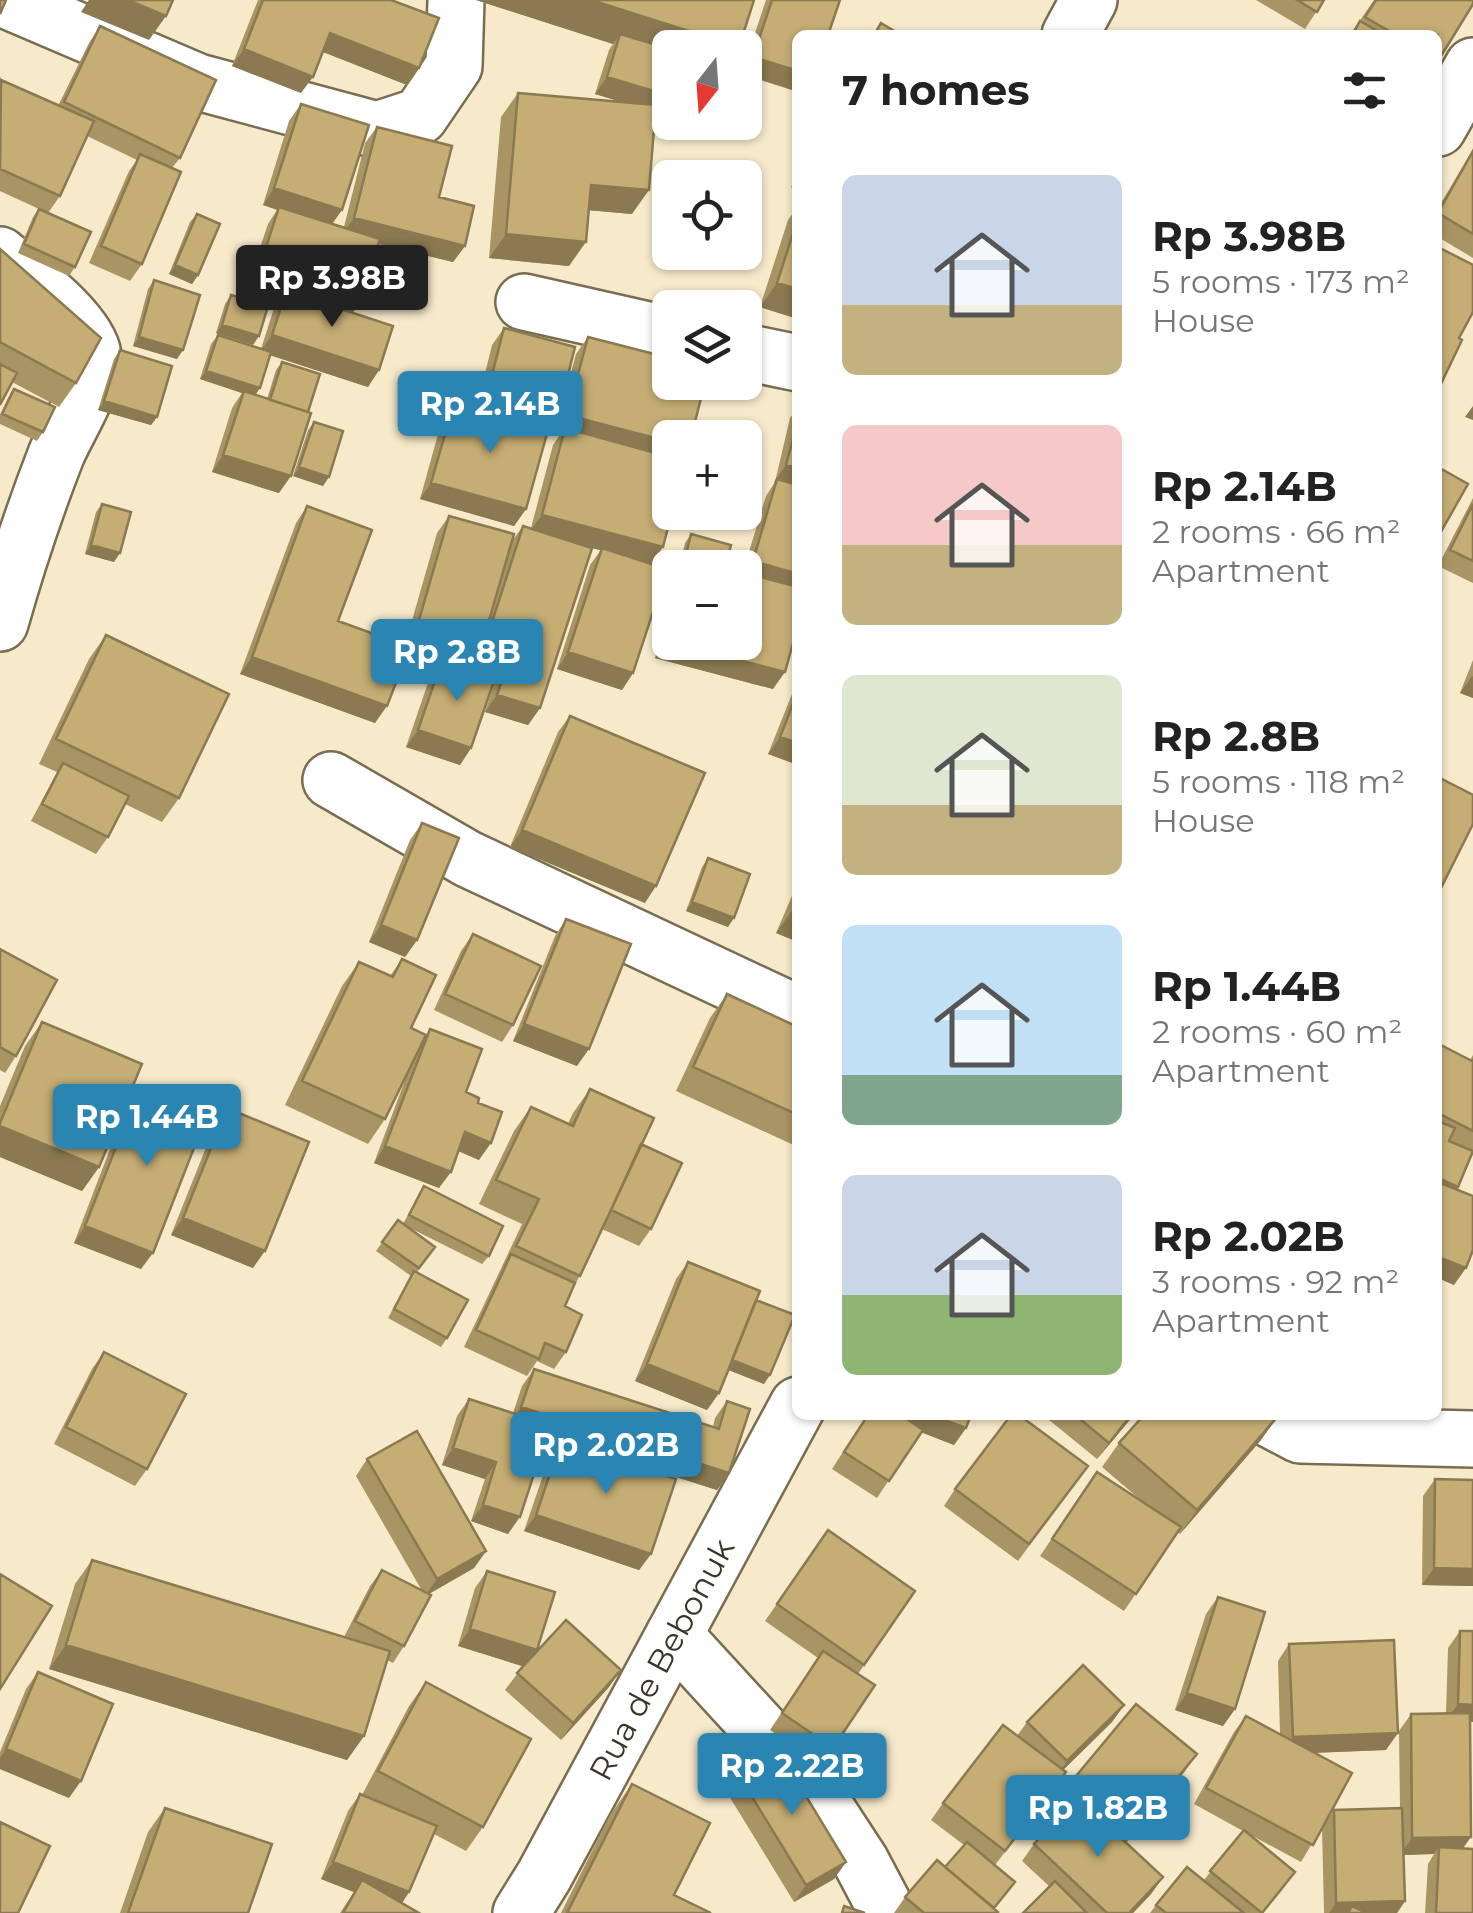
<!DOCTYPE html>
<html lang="en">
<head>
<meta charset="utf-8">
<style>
  :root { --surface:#fff; --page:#f6f6f6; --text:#222; --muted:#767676; --accent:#2b85b2 }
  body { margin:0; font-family:Montserrat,sans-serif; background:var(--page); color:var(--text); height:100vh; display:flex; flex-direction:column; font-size:38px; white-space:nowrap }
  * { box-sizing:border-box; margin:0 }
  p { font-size:32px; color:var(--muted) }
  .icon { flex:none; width:55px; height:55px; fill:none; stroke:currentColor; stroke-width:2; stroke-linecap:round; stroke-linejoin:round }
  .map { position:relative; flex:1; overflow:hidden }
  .drawer { position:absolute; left:792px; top:30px; width:650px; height:1390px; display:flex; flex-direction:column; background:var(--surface); border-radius:15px; box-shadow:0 2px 8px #0004 }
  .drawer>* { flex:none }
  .needle { width:65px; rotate:197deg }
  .fabs { position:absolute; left:652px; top:30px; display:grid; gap:20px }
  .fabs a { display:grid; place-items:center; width:110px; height:110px; border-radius:15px; background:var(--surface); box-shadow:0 2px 8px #0004; font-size:50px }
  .price { position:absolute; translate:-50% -85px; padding:0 22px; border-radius:10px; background:var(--accent); color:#fff; font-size:32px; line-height:65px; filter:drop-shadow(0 2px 5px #0008) }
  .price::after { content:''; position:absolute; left:50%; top:60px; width:30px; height:22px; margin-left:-15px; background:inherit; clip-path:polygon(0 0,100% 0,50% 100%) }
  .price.on { background:#222; color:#fff }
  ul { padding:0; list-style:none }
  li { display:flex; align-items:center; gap:30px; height:250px; padding:0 50px }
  li span { display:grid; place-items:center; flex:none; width:280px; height:200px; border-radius:15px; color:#555 }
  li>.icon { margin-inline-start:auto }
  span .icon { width:120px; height:120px; fill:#fffc; stroke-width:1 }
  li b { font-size:42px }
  h2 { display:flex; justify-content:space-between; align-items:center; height:120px; padding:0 50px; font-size:42px }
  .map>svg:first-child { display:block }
</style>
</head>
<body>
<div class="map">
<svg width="1473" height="1913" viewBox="0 0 1473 1913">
  <rect width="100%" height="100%" fill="#f7eacb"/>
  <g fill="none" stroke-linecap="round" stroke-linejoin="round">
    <defs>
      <g id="minor">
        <path d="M6,0L198,82L377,130L420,116L454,66L456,0"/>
        <path d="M1070,35L1089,0"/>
        <path d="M1438,128L1473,66"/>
        <path d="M0,255C25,276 88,322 93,355C98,384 67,428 56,455C35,509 16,566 0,623"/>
        <path d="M524,302L670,335"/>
        <path d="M745,352L798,363"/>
        <path d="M331,780L468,859L798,1014"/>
        <path d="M1262,1415L1300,1435L1473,1439"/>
        <path d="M674,1635L808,1781L861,1862L888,1913"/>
        <path id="s1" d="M521,1913L544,1876L798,1405"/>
      </g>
    </defs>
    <use href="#minor" stroke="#796d51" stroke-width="60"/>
    <use href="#minor" stroke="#fff" stroke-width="55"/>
  </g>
  <path fill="#a99564" d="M258,0H391L419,68L407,85L323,52L301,93L232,66Z
    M476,0H754L655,112L632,214L589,210L569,266L489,258L501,117L518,93L623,102L595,94L609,50L613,44Z
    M766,0H840L745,75V63Z
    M1256,0H1324L1305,29Z
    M1374,0H1473V4L1438,62V35H1350Z
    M100,26L180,158L172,168L142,264L130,281L89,263L129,171L137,160L87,136L60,196L48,213L75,267L69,276L18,253L33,217L39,209L0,191V76L1,80L58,106L89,43Z
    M301,104L342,210L332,223L344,227L365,143L377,127L439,197L465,246L453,262L379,244L360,302L353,313L379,370L368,387L270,355L255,395L267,399L276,370L282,362L279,493L212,472L232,408L242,393L200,379L211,344L218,335L261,349L274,308L281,297L247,286L268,224L277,210L263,205L289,121Z
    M1473,149V258L1438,237V208Z
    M798,175V191L791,187Z
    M798,206V319L760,307L788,220Z
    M197,214L198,275L192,284L169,274L190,222Z
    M0,249L76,383L59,407L12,382L0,405Z
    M154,280L177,359L133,346L148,289Z
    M231,295L253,345L216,333L225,304Z
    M504,328L546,438L526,509L514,526L420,499L442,420L454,403L476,410L492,345Z
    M588,337L670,438L633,673L622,690L557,669L590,565L601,550L591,548L540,708L528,725L485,712L498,672L472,664L468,669L471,748L460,765L406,747L430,677L441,662L408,652L375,723L240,674L296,523L307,506L338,621L405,645L437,533L449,516L512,541L523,526L531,528L553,445L561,433L555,432L576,354Z
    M120,350L157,417L151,425L98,410L114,359Z
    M14,389L43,432L37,441L0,424V415L8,398Z
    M798,408V625L773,689L655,658L670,603V642H745L744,568L766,496L775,482L790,418Z
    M314,422L323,486L293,476L308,430Z
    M1473,498V583L1438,566Z
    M102,504L114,562L85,554L96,512Z
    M691,534L725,567L726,568H679L685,543Z
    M106,635L179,798L162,822L125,804L108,837L96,854L31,821L57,772L39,764L89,659Z
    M1473,660V698L1460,693Z
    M798,679V765L768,754Z
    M570,716L645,903L510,847L558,732Z
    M422,823L417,940L405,957L369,942L410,840Z
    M708,858L728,927L686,911L702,867Z
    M798,882V942L776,933Z
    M566,919L577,1066L513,1041L555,936Z
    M473,934L513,1025L502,1042L434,1010L461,951Z
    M0,949L16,1056L5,1073L0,1070Z
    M402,959L411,1028L426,1036L430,1029L466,1092L478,1103L479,1160L458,1151L439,1188L374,1163L410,1067L385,1119L368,1144L285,1105L342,986L359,962L390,976Z
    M727,994L798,1027V1147L676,1091L710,1018Z
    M42,1022L99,1167L82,1191L0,1157V1106L25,1046Z
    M1438,1046L1470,1060L1473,1055V1154L1456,1189L1454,1285L1438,1278Z
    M140,1086L141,1269L74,1243L128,1102Z
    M590,1089L641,1144L651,1229L639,1246L602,1229L565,1306L566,1352L554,1369L537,1361L527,1376L464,1347L522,1224L479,1204L514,1131L531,1107L568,1124L573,1113Z
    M227,1108L253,1268L171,1235L215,1125Z
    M424,1186L489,1256L482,1264L404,1225L435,1247L417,1272L447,1338L441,1347L388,1318L411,1276L376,1251L398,1220L403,1224Z
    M688,1262L756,1300L764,1384L728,1370L719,1393L707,1410L635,1381L676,1279Z
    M104,1352L147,1469L135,1486L54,1444L92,1369Z
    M534,1369L713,1427L715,1418L727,1401L729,1473L717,1490L546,1436L508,1534L471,1521L485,1479L442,1465L457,1416L469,1399L513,1413L522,1386Z
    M867,1415L966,1428L954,1445L921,1432L877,1498L832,1469Z
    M1043,1415H1134L1097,1459Z
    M1261,1440L1180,1534L1178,1532L1124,1611L1040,1556L1097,1472L1144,1503L1102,1467L1119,1443Z
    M561,1441L651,1554L639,1570L524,1531L549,1458Z
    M367,1459L486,1551L474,1568L429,1594L404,1646L393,1663L387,1660L364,1736L347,1760L49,1669L75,1584L92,1560L344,1637L370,1586L382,1570L421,1589L356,1476Z
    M1088,1466L1018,1561L944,1506L955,1489Z
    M1435,1479L1473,1586L1422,1585L1423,1496Z
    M828,1530L915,1591L858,1674L875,1685L822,1765L770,1730L818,1658L765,1621Z
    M487,1571L537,1650L609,1687L561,1740L505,1690L523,1666L458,1646L475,1588Z
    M1218,1597L1235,1709L1223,1726L1175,1710L1206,1614Z
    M1460,1631L1470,1722L1463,1849L1473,1913H1425L1428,1864L1434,1854L1404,1855L1405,1901L1397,1913H1324L1322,1827L1301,1862L1247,1833L1283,1889L1263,1913H1150L1156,1905L1204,1880L1243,1831L1194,1804L1234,1732L1246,1716L1280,1734L1278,1661L1289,1644L1386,1750L1314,1753L1324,1824L1334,1810L1400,1808L1399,1731L1411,1714H1446L1448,1648Z
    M38,1672L69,1798L0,1769V1752L26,1689Z
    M426,1682L483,1827L466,1851L434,1834L409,1892L402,1903L419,1913H340L354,1892L321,1879L348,1811L360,1794L362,1795L409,1706Z
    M1124,1705L1112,1722L1063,1770L1054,1789L995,1865L1015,1882L994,1909L997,1913H894L905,1897L945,1867L964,1845L931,1820L943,1803L1017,1736L1027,1722Z
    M1185,1771L1126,1843L1163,1877L1151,1894L1133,1913H1023L1049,1886L1022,1861L1034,1844L1074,1801L1064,1793L1076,1776Z
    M738,1774L846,1862L834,1879L794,1902L726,1791Z
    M632,1784L674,1895L711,1913H561L610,1815Z
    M165,1808L248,1913H120L148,1832Z"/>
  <path fill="#8a7951" d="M89,0H128L166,16L149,40L81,12Z
    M476,0H591L739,47L670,48V62L620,34L613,44Z
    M330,33L419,68L407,85L318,50Z
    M244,49L313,77L301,93L232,66Z
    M753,57L798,71V92L745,75V69Z
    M607,77L670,96V117L595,94Z
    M689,122H727L720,132Z
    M591,185L649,190L632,214L574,209Z
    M274,188L342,210L330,227L263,205Z
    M354,218L465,246L453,262L342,235Z
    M506,234L586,242L569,266L489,258Z
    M175,265L198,275L192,284L169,274Z
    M259,269L360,302L348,319L286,291L281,297L247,286Z
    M777,283L798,289V319L760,307Z
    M222,325L259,336L253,345L216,333Z
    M272,335L379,370L368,387L260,352Z
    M139,337L183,350L177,359L133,346Z
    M206,371L260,388L254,397L200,379Z
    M104,401L157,417L151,425L98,410Z
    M484,406L556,423L545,440L473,422Z
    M1473,406V420L1465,417Z
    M567,415L670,442V462L565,428L561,433L555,432Z
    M223,455L291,476L279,493L212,472Z
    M786,465L798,468V488L774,482Z
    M299,467L329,477L323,486L293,476Z
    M431,483L526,509L514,526L420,499Z
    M542,515L663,547L651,564L530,531Z
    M91,545L120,553L114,562L85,554Z
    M753,561L798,574V594L745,573Z
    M415,634L480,652L484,647L510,655L498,672L472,664L468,669L404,651Z
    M667,641L785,672L773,689L655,658Z
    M568,652L633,673L622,690L557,669Z
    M252,657L387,706L375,723L240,674Z
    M1472,676L1473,677V698L1460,693Z
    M497,695L540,708L528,725L485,712Z
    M418,730L471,748L460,765L406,747Z
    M780,737L798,743V765L768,754Z
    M522,830L656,886L645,903L510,847Z
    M692,902L734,918L728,927L686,911Z
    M793,909L798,911V942L776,933Z
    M381,925L417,940L405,957L369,942Z
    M524,1024L589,1049L577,1066L513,1041Z
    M0,1126L99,1167L82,1191L0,1157Z
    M465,1132L491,1143L479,1160L454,1149Z
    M385,1146L451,1172L439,1188L374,1163Z
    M1438,1178L1458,1187L1446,1204L1438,1200Z
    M183,1218L265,1251L253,1268L171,1235Z
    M85,1226L153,1253L141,1269L74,1243Z
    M1438,1257L1466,1268L1454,1285L1438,1278Z
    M730,1359L770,1375L764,1384L724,1368Z
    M647,1364L719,1393L707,1410L635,1381Z
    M521,1407L729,1473L717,1490L510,1424Z
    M883,1415H931L966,1428L954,1445L882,1417Z
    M1131,1415H1134L1097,1459L1109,1443Z
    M1278,1416L1261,1440L1180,1534L1197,1510Z
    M453,1448L496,1462L485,1479L442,1465Z
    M483,1505L520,1517L508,1534L471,1521Z
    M536,1515L651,1554L639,1570L524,1531Z
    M486,1551L474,1568L425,1596L437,1579Z
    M1434,1568L1473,1569V1586L1422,1585Z
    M470,1629L537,1650L525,1667L458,1646Z
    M66,1645L364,1736L347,1760L49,1669Z
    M621,1670L609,1687L561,1740L573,1723Z
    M1187,1693L1235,1709L1223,1726L1175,1710Z
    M1458,1704L1473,1705V1722L1446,1721Z
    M1124,1705L1112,1722L1055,1778L1067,1761Z
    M1398,1733L1386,1750L1281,1754L1293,1737Z
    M6,1749L81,1781L69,1798L0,1769V1758Z
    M1197,1754L1185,1771L1126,1843L1137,1827Z
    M1471,1837L1459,1854L1439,1847L1434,1854L1400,1855L1412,1838Z
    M333,1862L409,1892L398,1909L362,1880L354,1892L321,1879Z
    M846,1862L834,1879L794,1902L806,1885Z
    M1163,1877L1151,1894L1133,1913H1129Z
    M1405,1901L1397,1913H1348L1352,1906L1347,1913H1329L1336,1903Z"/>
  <path fill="#c5ad74" stroke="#8a7951" stroke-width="2.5" d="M0,0H6L0,14Z
    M128,0H173L166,16Z
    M263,0H391L439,18L419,68L330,33L313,77L244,49Z
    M591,0H754L739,47Z
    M772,0H840L828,35H798V71L753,57Z
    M1297,0H1324L1317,12Z
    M1376,0H1473V4L1438,61V35H1396L1365,17Z
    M1360,21L1384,35H1352Z
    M881,23L901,35H874Z
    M100,26L216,80L180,158L64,102Z
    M620,34L670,49V96L607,77Z
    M1,80L94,121L60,196L0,169Z
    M518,93L656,105L649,190L591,185L586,242L506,234Z
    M301,104L369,125L342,210L274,188Z
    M377,127L452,146L439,197L474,206L465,246L354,218Z
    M1473,151V234L1438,213Z
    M140,154L181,172L142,264L101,246Z
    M279,207L380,239L360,302L259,269Z
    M39,209L91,232L75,267L24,244Z
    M197,214L220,224L198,275L175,265Z
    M798,218V289L777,283Z
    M1438,247L1473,265V312L1459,338L1462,340L1438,390Z
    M0,249L101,338L76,383L0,342Z
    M154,280L200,295L183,350L139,337Z
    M286,291L393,326L379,370L272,335Z
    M231,295L268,306L259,336L222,325Z
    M504,328L575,347L556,423L484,406Z
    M218,335L271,352L260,388L206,371Z
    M588,337L670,358V382H705L691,438H670V442L567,415Z
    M120,350L172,366L157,417L104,401Z
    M282,362L320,374L308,412L270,400Z
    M0,364L17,373L0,405Z
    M14,389L55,407L43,432L2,414Z
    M244,391L311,413L291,476L223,455Z
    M454,403L548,430L526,509L431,483Z
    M798,420V468L786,465Z
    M314,422L343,431L329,477L299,467Z
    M565,428L670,457V512H672L663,547L542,515Z
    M1438,467L1468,484L1438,537Z
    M777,479L798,485V574L753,561Z
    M102,504L131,512L120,553L91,545Z
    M1473,504V561L1450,550Z
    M307,506L372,530L338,621L410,647L387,706L252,657Z
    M449,516L514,534L480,652L415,634Z
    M523,526L592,548L540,708L497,695L510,655L484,647Z
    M691,534L731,545L725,567L689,558L683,566Z
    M602,548L667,569L633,673L568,652Z
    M689,558L726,568H687Z
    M745,573L798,587V625L785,672L671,642H745Z
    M106,635L229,694L179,798L56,739Z
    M442,660L495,678L471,748L418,730Z
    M798,691V743L780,737Z
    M570,716L705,773L656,886L522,830Z
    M63,763L129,796L108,837L42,804Z
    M1438,777L1473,795V824L1440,890L1438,889Z
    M422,823L459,838L417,940L381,925Z
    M708,858L750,874L734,918L692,902Z
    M566,919L631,944L589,1049L524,1024Z
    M473,934L541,966L513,1025L445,994Z
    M0,949L57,980L16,1056L0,1047Z
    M402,959L436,975L411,1028L426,1035L385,1119L302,1081L359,962L393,977Z
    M727,994L798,1027V1115L693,1067Z
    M42,1022L142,1064L99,1167L0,1126V1123Z
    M430,1029L482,1049L466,1092L479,1098L478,1103L502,1112L491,1143L465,1132L451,1172L385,1146Z
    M1439,1044L1472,1061L1473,1059V1131L1438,1113V1047Z
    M140,1086L208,1112L153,1253L85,1226Z
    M590,1089L654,1118L580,1276L516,1246L539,1199L496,1180L531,1107L573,1126Z
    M227,1108L309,1142L265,1251L183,1218Z
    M1438,1121L1455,1128L1449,1141L1473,1151L1458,1187L1438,1178Z
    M641,1144L682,1163L651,1229L611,1210Z
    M1438,1182L1473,1196V1250L1466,1268L1438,1257Z
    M424,1186L503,1226L489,1256L409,1215Z
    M398,1220L435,1247L419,1268L382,1242Z
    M511,1254L575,1283L565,1306L582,1315L566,1352L545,1343L539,1359L476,1330Z
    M688,1262L760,1291L719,1393L647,1364Z
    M414,1271L468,1300L447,1338L394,1309Z
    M756,1300L795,1315L770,1375L732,1360Z
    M104,1352L186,1394L147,1469L66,1427Z
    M534,1369L719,1429L727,1401L750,1409L729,1473L521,1407Z
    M469,1399L550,1425L520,1517L483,1505L496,1462L453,1448Z
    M868,1415H901L923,1430L889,1481L844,1452Z
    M931,1415H971L966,1428Z
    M1011,1415H1019L1088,1466L1029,1544L955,1489Z
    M1075,1415H1131L1109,1443Z
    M1144,1415H1277L1278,1416L1197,1510L1119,1443Z
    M417,1431L486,1551L437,1579L367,1459Z
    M561,1441L676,1479L651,1554L536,1515Z
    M1097,1472L1181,1527L1136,1594L1052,1539Z
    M1435,1479L1473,1480V1569L1434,1568Z
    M828,1530L915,1591L864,1665L777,1604Z
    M92,1560L390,1651L364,1736L66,1645Z
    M382,1570L431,1595L404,1646L355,1621Z
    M487,1571L555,1592L537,1650L470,1629Z
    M0,1574L52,1606L0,1689Z
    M1218,1597L1265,1612L1235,1709L1187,1693Z
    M566,1620L621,1670L573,1723L517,1673Z
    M1460,1631H1473V1705L1458,1704Z
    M1394,1640L1398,1733L1293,1737L1289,1644Z
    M823,1651L875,1685L833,1748L782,1713Z
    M1083,1665L1124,1705L1067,1761L1027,1722Z
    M38,1672L113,1704L81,1781L6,1749Z
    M426,1682L531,1739L483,1827L378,1771Z
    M1136,1704L1197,1754L1137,1827L1076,1776Z
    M1470,1713L1471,1837L1412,1838L1411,1714Z
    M1246,1716L1352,1773L1313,1845L1206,1788Z
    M1003,1725L1066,1772L1005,1851L943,1803Z
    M778,1750L846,1862L806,1885L738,1774Z
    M632,1784L710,1823L674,1895L711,1913H567Z
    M360,1794L437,1826L409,1892L333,1862Z
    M1078,1798L1163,1877L1129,1913H1107L1034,1844Z
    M165,1808L272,1844L248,1913H128Z
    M1402,1808L1405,1901L1336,1903L1334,1810Z
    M0,1822L50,1846L18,1913H0Z
    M1244,1830L1295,1872L1262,1913L1210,1871Z
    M967,1842L1015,1882L994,1908L945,1867Z
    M1439,1847L1473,1849V1913H1436Z
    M937,1860L998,1912L997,1913H924L905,1897Z
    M1187,1867L1244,1913H1166L1156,1905Z
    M362,1880L419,1913H343Z
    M1055,1881L1087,1913H1023Z
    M844,1906L865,1913H842Z
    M1352,1906L1367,1913H1348Z"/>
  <g text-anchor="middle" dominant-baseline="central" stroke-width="8" stroke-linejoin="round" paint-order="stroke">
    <g font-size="32" fill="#3a3529" stroke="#fdf8eb">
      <text stroke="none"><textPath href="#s1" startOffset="290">Rua de Bebonuk</textPath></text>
    </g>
  </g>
</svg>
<div class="fabs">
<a><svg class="needle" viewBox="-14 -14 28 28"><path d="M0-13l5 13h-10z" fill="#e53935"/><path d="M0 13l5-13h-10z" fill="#767676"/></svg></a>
<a><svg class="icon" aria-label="locate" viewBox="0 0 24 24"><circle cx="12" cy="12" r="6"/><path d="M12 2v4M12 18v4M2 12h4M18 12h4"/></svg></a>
<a><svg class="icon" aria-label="layers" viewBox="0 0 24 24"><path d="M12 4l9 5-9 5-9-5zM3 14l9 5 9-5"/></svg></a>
<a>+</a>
<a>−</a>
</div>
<b class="price on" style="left:332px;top:330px">Rp 3.98B</b>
<b class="price" style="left:490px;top:456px">Rp 2.14B</b>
<b class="price" style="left:457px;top:704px">Rp 2.8B</b>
<b class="price" style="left:147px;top:1169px">Rp 1.44B</b>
<b class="price" style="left:606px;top:1497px">Rp 2.02B</b>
<b class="price" style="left:792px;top:1818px">Rp 2.22B</b>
<b class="price" style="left:1098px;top:1860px">Rp 1.82B</b>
<section class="drawer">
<h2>7 homes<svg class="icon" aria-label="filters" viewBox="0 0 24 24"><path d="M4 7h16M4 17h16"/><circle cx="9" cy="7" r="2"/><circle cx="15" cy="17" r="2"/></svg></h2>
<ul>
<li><span style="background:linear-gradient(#c9d6e8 65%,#c2b280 0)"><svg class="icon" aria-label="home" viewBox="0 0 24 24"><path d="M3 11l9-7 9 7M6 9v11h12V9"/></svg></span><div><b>Rp 3.98B</b><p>5 rooms · 173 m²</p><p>House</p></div></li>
<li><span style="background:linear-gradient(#f6c9c9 60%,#c2b280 0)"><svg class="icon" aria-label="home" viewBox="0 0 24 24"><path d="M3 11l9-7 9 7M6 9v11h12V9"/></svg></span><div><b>Rp 2.14B</b><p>2 rooms · 66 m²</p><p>Apartment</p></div></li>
<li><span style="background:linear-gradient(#dfe7d0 65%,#c2b280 0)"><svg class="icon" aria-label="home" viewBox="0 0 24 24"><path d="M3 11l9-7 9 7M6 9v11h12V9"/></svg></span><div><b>Rp 2.8B</b><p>5 rooms · 118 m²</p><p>House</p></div></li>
<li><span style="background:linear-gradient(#bfe0f5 75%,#7fa58c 0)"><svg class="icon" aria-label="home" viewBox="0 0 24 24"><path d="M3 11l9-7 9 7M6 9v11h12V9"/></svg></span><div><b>Rp 1.44B</b><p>2 rooms · 60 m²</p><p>Apartment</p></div></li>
<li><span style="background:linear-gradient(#c9d6e8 60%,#8fb573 0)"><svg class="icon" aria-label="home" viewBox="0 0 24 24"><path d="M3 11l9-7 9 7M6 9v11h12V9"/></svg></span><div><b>Rp 2.02B</b><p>3 rooms · 92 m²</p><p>Apartment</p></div></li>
</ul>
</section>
</div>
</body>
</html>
